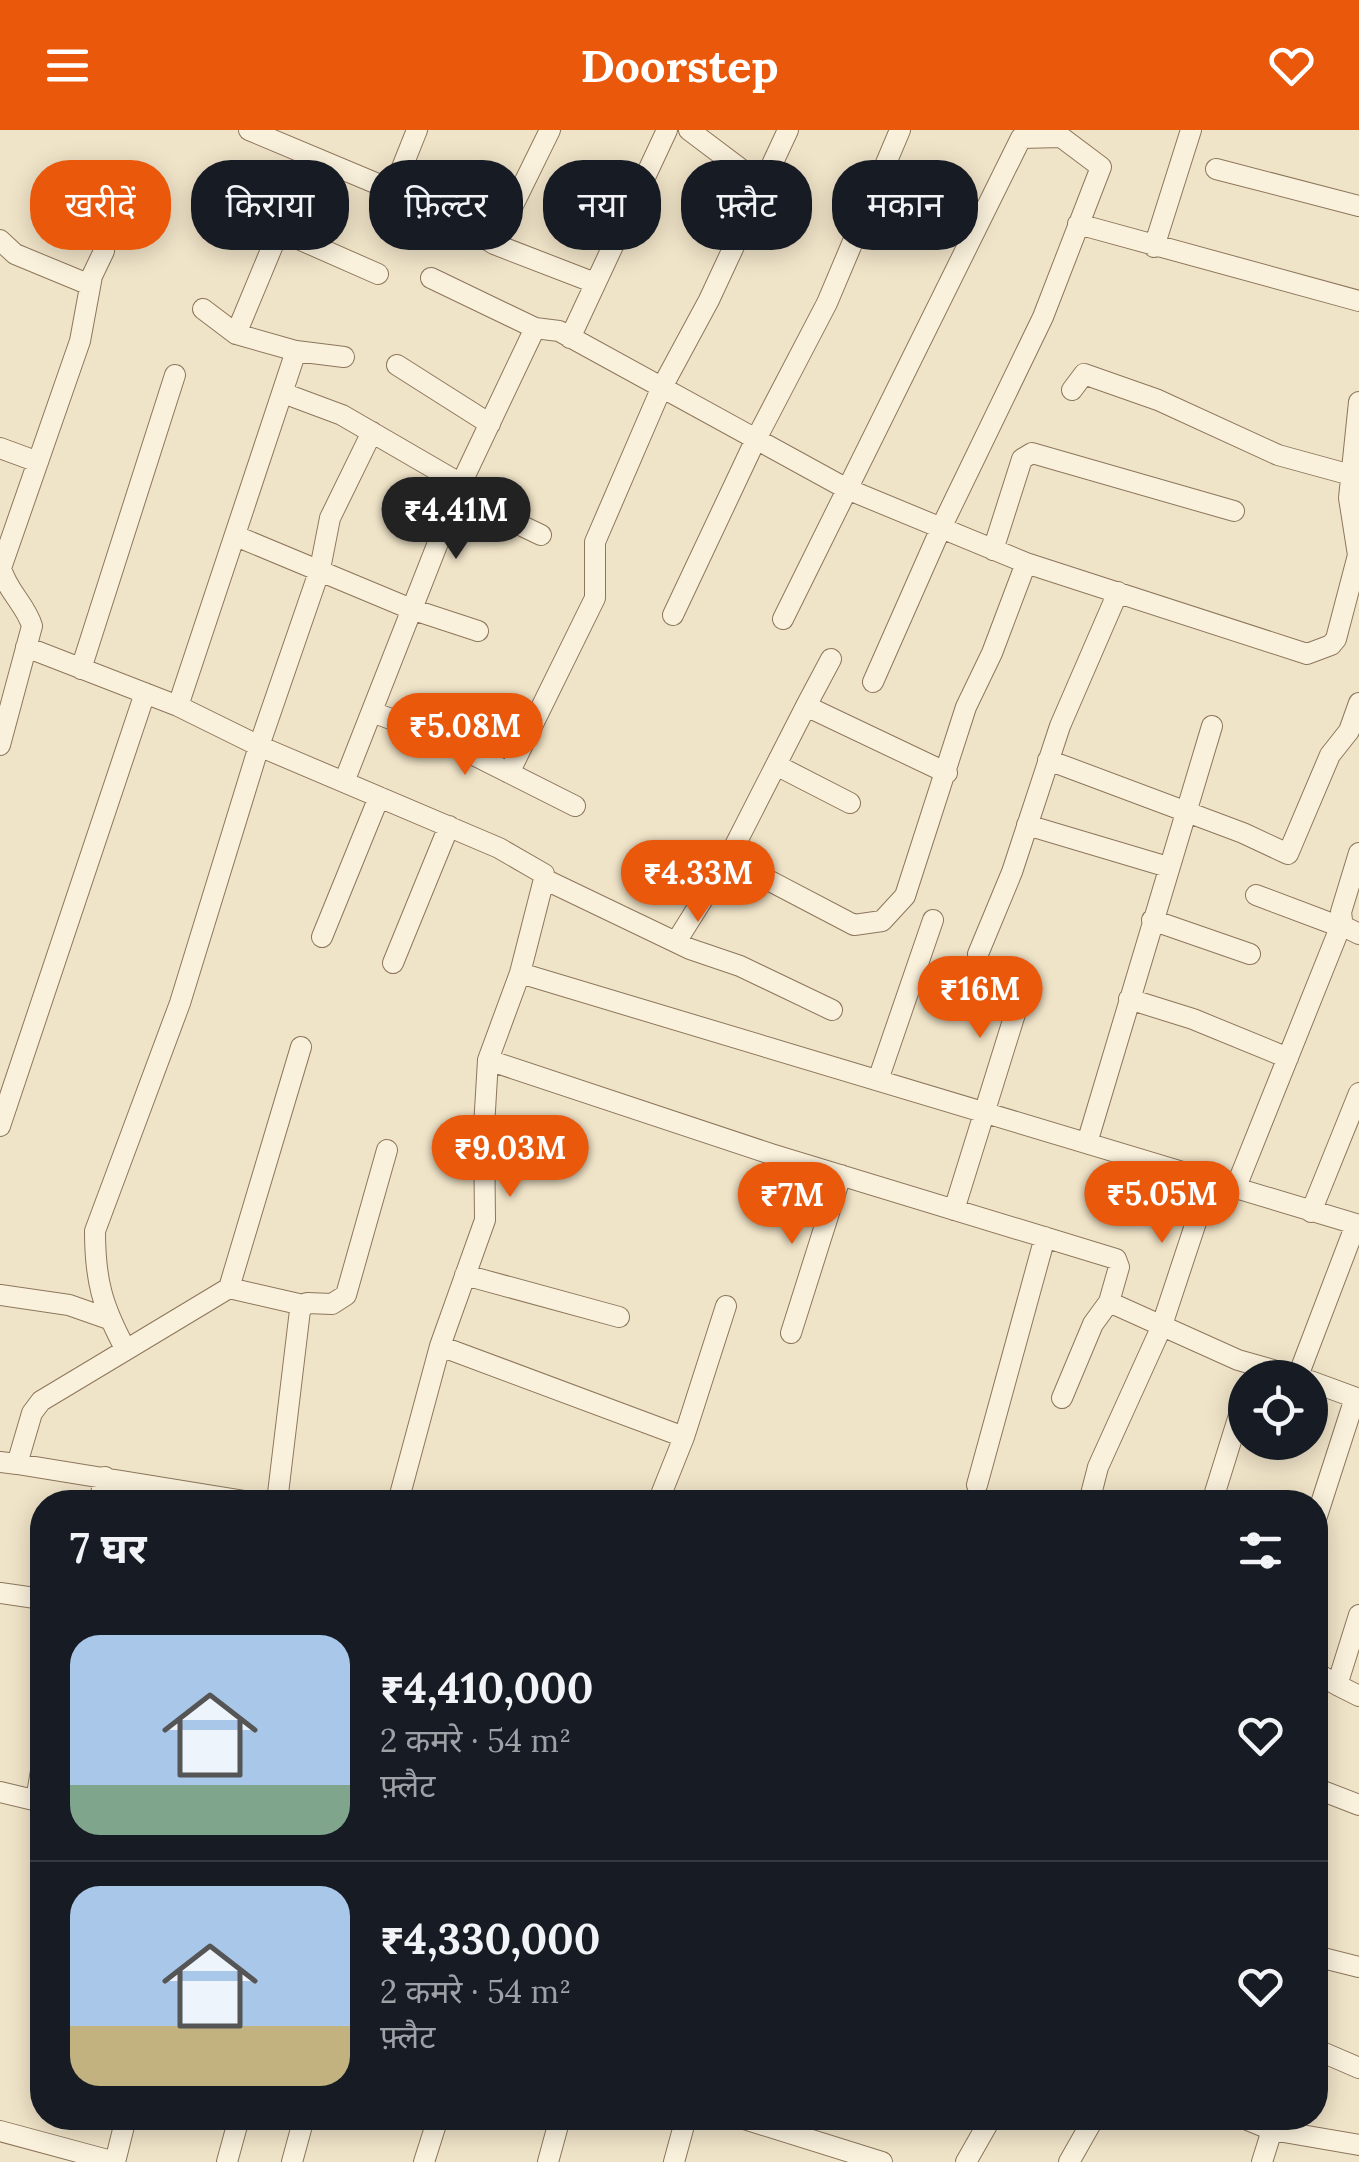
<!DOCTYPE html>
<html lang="hi">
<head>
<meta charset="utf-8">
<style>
  :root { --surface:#171b24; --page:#242831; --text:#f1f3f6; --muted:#9ea1a6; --line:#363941; --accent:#ea580c }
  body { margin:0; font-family:Lora,"Noto Sans Devanagari",serif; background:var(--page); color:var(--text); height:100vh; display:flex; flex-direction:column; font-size:38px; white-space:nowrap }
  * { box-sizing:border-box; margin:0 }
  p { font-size:32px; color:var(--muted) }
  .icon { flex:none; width:55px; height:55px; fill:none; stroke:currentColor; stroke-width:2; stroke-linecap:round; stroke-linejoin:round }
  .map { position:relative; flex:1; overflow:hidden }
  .details { position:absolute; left:30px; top:1360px; width:1298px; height:640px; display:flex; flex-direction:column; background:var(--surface); border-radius:40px; box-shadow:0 5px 25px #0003 }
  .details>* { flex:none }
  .guide { position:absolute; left:30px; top:30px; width:1300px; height:90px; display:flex; gap:20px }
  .fabs { position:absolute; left:1228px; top:1230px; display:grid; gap:20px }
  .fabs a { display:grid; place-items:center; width:100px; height:100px; border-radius:50%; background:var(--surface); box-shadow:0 5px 25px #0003; font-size:50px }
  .price { position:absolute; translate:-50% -85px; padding:0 22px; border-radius:35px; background:var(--accent); color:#fff; font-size:32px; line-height:65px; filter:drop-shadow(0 2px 5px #0008) }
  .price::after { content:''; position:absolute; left:50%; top:60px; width:30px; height:22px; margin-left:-15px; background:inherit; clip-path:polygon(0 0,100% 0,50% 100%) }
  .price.selected { background:#222; color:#fff }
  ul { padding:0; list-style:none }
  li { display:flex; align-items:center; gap:30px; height:250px; padding:0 40px }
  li+li { border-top:2px solid var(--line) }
  li span { display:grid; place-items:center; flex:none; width:280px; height:200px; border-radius:30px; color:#555 }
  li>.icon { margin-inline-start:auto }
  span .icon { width:120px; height:120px; fill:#fffc; stroke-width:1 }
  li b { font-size:42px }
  h2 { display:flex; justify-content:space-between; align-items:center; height:120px; padding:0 40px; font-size:42px }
  .chip { padding:0 35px; border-radius:40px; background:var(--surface); box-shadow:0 5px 25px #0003; font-size:35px; line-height:90px }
  .chip.selected { background:var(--accent); color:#fff }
  header { display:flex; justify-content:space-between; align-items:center; height:130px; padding:0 40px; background:var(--accent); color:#fff; font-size:45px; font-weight:700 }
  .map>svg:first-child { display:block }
</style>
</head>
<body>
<header><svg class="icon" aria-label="menu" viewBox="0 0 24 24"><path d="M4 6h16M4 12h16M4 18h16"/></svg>Doorstep<svg class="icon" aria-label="heart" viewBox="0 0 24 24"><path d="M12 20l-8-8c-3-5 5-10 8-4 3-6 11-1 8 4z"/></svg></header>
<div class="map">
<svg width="1359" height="2032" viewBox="0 0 1359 2032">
  <rect width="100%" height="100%" fill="#f0e4c8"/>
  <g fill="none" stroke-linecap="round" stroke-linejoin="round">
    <defs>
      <path id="minor" d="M249,0L442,81L494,114L595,153
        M689,0L762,55
        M1216,39L1359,76
        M393,60L417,0
        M1078,94L1359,171
        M278,100L378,144
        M0,110L15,124L90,155
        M494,114L550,0
        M1154,117L1191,0
        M431,148L535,198L559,201L847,359L1026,433L1307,524L1331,515L1336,509L1358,425L1349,368L1359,272
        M203,179L236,204L296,221L344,227
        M236,204L310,26
        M570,208L667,0
        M397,235L490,294
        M1072,260L1084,244L1158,270L1278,325L1351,345
        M283,263L342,285L461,354
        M0,318L38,332
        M457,365L541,405
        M236,406L411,479L478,501
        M993,420L1022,329L1032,323L1234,381
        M673,485L755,311L827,173L900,0
        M783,489L1021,8L1061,7L1101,37L1043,187L941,398L873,552
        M26,517L178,576L296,221
        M81,539L175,245
        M178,576L259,616L320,439L330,388L372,302
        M806,576L831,529
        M372,582L434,605L575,676
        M0,615L32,496C26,475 7,461 1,438L80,211L92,146L104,121
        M1048,630L1243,703L1288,724L1330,625L1349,601L1359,573
        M776,635L850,673
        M509,643L595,468V412L661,259L709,170L788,0
        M344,652L461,354L535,198
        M1027,695L1168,737
        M728,729L854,795L882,791L905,766L966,577L992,523L1026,433
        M1256,765L1341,797L1339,800
        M1152,790L1250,824
        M1343,798L1341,782L1359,723
        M322,807L379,667
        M676,812L728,729L806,576L947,643
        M978,824L1012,742L1060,596L1118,462
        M393,833L449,696
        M520,843L1359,1095
        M1129,869L1193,889L1288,928
        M488,930L771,1024L1116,1129L1119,1137L1109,1172L1238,1230L1301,1248
        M878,950L933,790
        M0,996L145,563
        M1087,1013L1212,596
        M1236,1057L1339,800L1347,798L1359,804
        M954,1080L1024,855
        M1311,1082L1359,963
        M465,1145L619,1187
        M229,1158L303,1175
        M0,1165L69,1175L109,1189
        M791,1203L841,1045
        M440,1216L684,1307L726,1176
        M126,1220L229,1158L301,917
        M1298,1246L1356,1094
        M1310,1251L1359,1269
        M1062,1268L1093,1194L1109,1172
        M0,1332L17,1334L32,1283L41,1271L126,1220C102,1176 95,1150 95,1101L180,873L259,616L499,718L544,744V749L690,819L740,836L832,880
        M17,1334L251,1372
        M977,1355L1045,1107
        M99,1372L105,1347
        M277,1372L300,1180L307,1173L332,1174L346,1165L387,1020
        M398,1372L440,1216L485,1090L484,997L488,930L520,843L544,749
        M658,1372L684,1307
        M1089,1372L1098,1337L1161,1198L1210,1050
        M1212,1372L1245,1266
        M1315,1392L1355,1268
        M0,1463L42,1469
        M1359,1485L1338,1552L1341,1557L1359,1566
        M1315,1542L1339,1556
        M1315,1658L1359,1675
        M0,1662L42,1672
        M36,1670L42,1635
        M1315,1826L1359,1837
        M1315,1919L1359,1938
        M741,1988L882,2032
        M1243,1988L1272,2000L1262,2032
        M1272,2000L1359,2015
        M0,2001L115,2032
        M115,2032L126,1988
        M227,2032L239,1988
        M292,2032L304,1988
        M424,2032L438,1988
        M548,2032L560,1988
        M674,2032L686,1988
        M966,2032L991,1988
        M1069,2032L1094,1988"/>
    </defs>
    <use href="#minor" stroke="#8d765c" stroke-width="22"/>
    <use href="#minor" stroke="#faf1dc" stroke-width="20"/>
  </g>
</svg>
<div class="fabs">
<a><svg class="icon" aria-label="locate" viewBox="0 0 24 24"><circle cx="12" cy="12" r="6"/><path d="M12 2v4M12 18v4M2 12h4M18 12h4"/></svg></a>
</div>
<b class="price selected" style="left:456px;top:432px">₹4.41M</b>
<b class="price" style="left:465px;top:648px">₹5.08M</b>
<b class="price" style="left:698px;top:795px">₹4.33M</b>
<b class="price" style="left:980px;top:911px">₹16M</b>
<b class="price" style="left:510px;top:1070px">₹9.03M</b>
<b class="price" style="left:1162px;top:1116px">₹5.05M</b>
<b class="price" style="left:792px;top:1117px">₹7M</b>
<div class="guide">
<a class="chip selected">खरीदें</a>
<a class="chip">किराया</a>
<a class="chip">फ़िल्टर</a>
<a class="chip">नया</a>
<a class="chip">फ़्लैट</a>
<a class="chip">मकान</a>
</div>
<section class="details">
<h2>7 घर<svg class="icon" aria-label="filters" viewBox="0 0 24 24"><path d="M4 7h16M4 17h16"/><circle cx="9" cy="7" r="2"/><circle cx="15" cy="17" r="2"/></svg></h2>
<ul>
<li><span style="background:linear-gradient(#a9c7e8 75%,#7fa58c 0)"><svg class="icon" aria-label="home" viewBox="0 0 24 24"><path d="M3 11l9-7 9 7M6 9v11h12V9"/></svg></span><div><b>₹4,410,000</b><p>2 कमरे · 54 m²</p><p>फ़्लैट</p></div><svg class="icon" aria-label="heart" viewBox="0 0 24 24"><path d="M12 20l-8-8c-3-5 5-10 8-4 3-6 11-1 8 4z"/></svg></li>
<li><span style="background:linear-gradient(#a9c7e8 70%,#c2b280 0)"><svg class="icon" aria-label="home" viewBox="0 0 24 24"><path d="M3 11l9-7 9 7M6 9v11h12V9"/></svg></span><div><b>₹4,330,000</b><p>2 कमरे · 54 m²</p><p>फ़्लैट</p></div><svg class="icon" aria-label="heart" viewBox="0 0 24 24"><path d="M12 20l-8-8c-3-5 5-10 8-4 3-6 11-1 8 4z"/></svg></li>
</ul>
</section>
</div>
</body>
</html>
